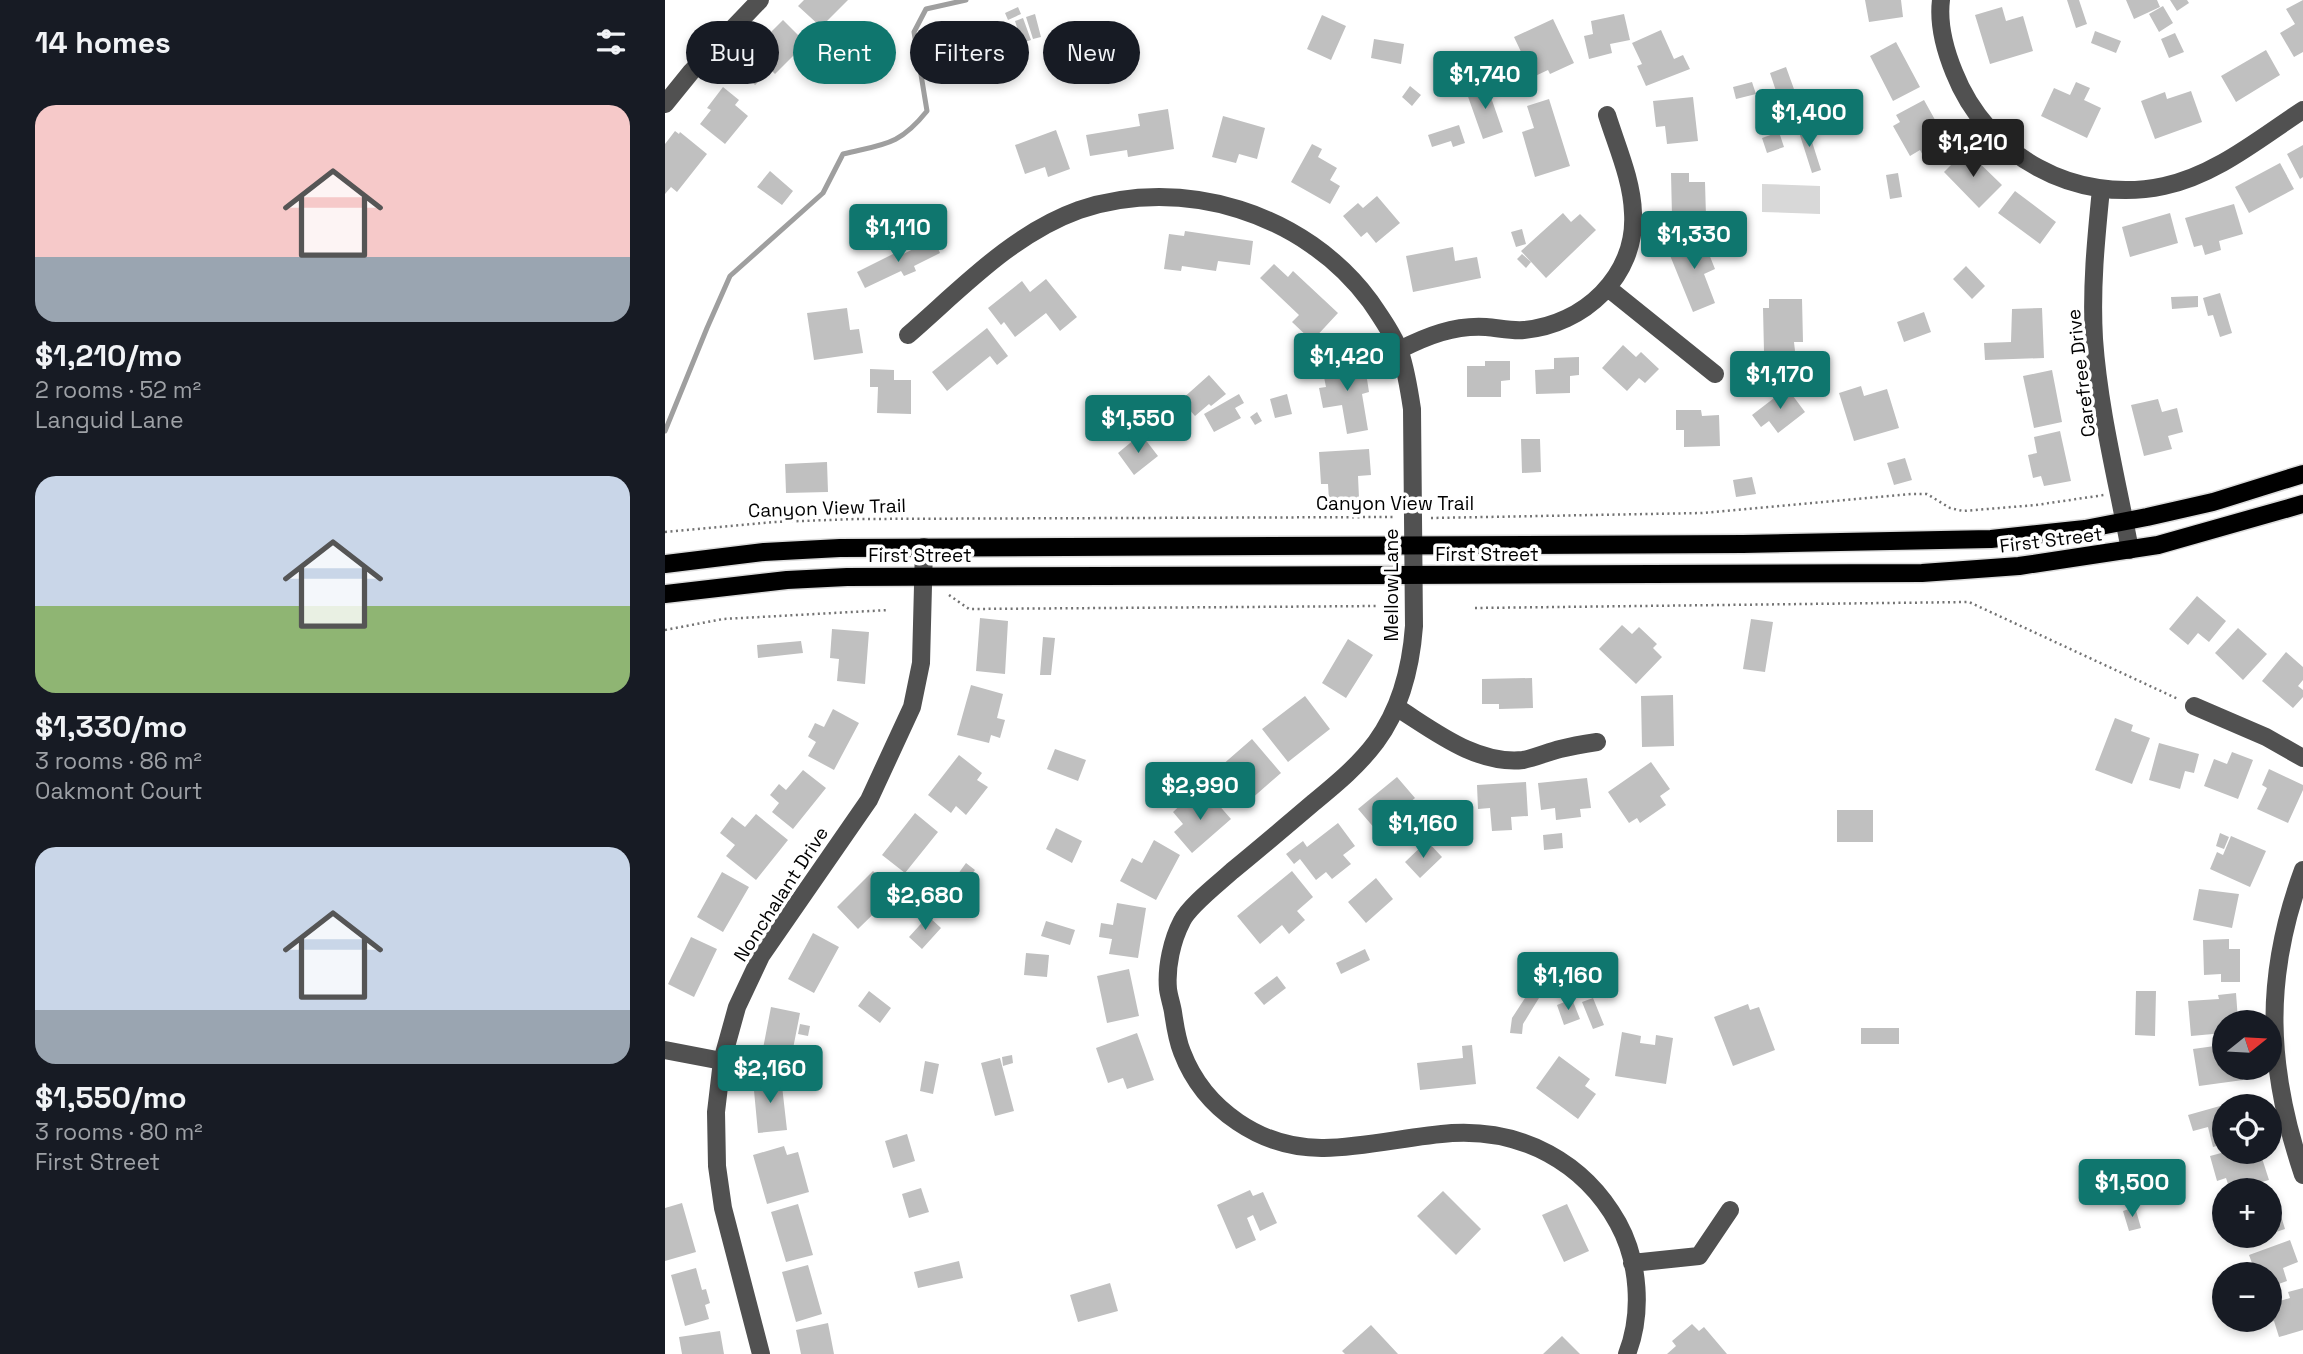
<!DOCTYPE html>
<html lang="en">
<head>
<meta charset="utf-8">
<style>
  :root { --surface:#171b24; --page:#20242c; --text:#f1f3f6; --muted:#9ea1a6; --accent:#0f766e }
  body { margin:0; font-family:"Space Grotesk",sans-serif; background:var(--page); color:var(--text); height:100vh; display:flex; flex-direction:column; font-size:26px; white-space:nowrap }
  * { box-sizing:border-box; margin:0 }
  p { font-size:23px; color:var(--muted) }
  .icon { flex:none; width:38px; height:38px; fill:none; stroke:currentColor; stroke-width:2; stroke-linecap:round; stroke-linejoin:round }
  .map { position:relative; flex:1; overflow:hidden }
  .drawer { display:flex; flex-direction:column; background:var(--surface); width:665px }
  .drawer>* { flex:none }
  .hud { position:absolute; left:21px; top:21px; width:665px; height:63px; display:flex; gap:14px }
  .needle { width:46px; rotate:72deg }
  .tools { position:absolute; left:1547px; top:1010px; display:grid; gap:14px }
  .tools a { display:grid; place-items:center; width:70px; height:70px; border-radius:50%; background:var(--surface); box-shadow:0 4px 10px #0003; font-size:35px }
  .price { position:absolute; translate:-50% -60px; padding:0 16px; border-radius:7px; background:var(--accent); color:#fff; font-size:23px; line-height:46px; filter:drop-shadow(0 2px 4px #0008) }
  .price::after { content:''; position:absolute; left:50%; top:42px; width:21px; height:16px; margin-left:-10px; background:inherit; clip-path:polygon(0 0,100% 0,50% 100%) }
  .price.active { background:#222; color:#fff }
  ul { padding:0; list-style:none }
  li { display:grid; align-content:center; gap:14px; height:371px; padding:0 35px }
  li span { display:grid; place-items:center; height:217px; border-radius:21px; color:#555 }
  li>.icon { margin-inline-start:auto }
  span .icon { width:126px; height:126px; fill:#fffc; stroke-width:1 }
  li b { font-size:30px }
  h2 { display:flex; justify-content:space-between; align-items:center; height:84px; padding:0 35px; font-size:30px }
  .tag { padding:0 24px; border-radius:32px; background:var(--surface); box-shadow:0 4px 10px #0003; font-size:24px; line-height:63px }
  .tag.active { background:var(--accent); color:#fff }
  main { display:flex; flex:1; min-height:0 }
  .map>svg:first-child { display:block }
</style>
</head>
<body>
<main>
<section class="drawer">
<h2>14 homes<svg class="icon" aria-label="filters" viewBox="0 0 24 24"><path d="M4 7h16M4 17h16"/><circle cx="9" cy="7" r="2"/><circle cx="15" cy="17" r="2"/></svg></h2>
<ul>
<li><span style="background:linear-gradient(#f6c9c9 70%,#9aa5b1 0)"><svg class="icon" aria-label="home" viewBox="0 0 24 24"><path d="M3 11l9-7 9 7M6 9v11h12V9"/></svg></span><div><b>$1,210/mo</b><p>2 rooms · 52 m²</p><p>Languid Lane</p></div></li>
<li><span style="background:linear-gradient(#c9d6e8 60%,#8fb573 0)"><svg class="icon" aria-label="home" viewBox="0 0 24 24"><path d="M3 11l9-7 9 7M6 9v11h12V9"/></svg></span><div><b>$1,330/mo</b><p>3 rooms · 86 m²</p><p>Oakmont Court</p></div></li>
<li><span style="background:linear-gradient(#c9d6e8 75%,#9aa5b1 0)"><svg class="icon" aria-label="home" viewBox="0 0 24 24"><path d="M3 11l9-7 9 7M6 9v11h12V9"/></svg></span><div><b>$1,550/mo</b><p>3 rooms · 80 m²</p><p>First Street</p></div></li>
</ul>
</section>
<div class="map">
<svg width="1638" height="1354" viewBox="0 0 1638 1354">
  <rect width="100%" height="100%" fill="#fff"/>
  <path fill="#d8d8d8" d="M1097,184L1155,186V214L1097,212Z"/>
  <path fill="#9f9f9f" d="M193,38L212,49L215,56L211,61L198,53H190L188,48Z"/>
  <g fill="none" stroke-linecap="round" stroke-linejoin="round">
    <path stroke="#9f9f9f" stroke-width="5" d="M0,431L42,328L65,276L158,193L178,154C219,144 234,146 262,111L249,32L261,9L301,0"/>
  </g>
  <path fill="#c0c0c0" d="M139,0H183L156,27L133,6Z
    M1200,0H1236L1238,17L1204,22Z
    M1402,0H1414L1422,24L1411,28Z
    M1461,0H1492L1495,7L1469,19Z
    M1505,0H1522L1524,3L1512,11Z
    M1638,0V52L1629,57L1615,33L1630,24L1621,9Z
    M1498,6L1508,23L1494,32L1484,14Z
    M353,7L356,14L343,20L340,13Z
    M1337,7L1341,21L1358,16L1368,51L1325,64L1310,15Z
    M370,14L376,37L368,39L361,17Z
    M959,14L965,40L945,44L947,53L924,59L919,36L928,34L926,21Z
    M657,15L681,26L666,60L642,49Z
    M358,18L366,40L357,43L350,21Z
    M888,19L909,63L885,74L883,70L868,77L849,37Z
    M118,20L157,59L147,69L131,53L110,74L106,70L90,85L77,70L91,56L87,51Z
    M996,30L1009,59L1018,55L1025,69L981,86L972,66L977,64L967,43Z
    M1430,31L1456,41L1451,53L1426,43Z
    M1510,33L1519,52L1504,58L1496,39Z
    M709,39L739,44L736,64L706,58Z
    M1231,42L1255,87L1228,101L1205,56Z
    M1601,50L1615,75L1571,102L1556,76Z
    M1121,67L1134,103L1117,109L1105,73Z
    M1087,82L1091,94L1071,99L1068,87Z
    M1411,82L1425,88L1419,100L1436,108L1422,138L1376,116L1389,88L1405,95Z
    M821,83L838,132L818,139L801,91Z
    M745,86L756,95L747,106L737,97Z
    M58,87L74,100L70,105L83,116L60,144L35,124L46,110L42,108Z
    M1526,91L1537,122L1490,139L1476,101L1500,92L1502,99Z
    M1028,97L1033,141L1002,144L1000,126L991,127L988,101Z
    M884,99L905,166L870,177L857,132L869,128L862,106Z
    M1259,100L1284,145L1260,159L1255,150L1245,156L1228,126L1235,122L1231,115Z
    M503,109L509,149L463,157L462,150L425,156L421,135L475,126L473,114Z
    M558,116L600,128L592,159L574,154L571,163L547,157Z
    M794,125L800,143L788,147L786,141L767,147L763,135Z
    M1142,126L1156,170L1147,173L1133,129Z
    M391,130L405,169L383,177L380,167L360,174L350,145Z
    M10,131L14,134L15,132L42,154L12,192L6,187L0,194V144Z
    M1114,132L1119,147L1102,153L1097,138Z
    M647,144L657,149L653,157L672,168L665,180L675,186L665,204L626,182Z
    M1638,145V177L1635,179L1622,154Z
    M1301,150L1337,185L1314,208L1279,172Z
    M1615,163L1629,189L1584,213L1570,187Z
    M105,171L128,191L117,205L92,187Z
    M1006,173H1024V182H1040L1041,217H1007Z
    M1233,173L1237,197L1225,199L1221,175Z
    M1350,191L1391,222L1375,244L1333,213Z
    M712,196L735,223L711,243L702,232L696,237L678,216L693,203L698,208Z
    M1569,204L1578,234L1554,241L1556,250L1540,255L1537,245L1529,247L1520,218Z
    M898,213L906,222L915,214L931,230L881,278L856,251Z
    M1505,213L1513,243L1465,257L1457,227Z
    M857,229L861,244L851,247L846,232Z
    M520,231L588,241L585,265L553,261L551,271L517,266L516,271L499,269L504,234L519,236Z
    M1036,234L1050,269L1039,274L1050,303L1028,312L1002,248Z
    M269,239L275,253L249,266L251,271L239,276L236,271L200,288L192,272L232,252L234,256Z
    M788,247L790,261L812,257L816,278L748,292L741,256Z
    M857,254L866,262L861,268L852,259Z
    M609,264L623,277L628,271L673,313L647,341L627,322L634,315L595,278Z
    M1301,266L1320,286L1307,299L1288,279Z
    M381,279L412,317L395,331L381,313L350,337L339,322L336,325L323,308L357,281L365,292Z
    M1555,293L1567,333L1555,337L1548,315L1543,316L1538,298Z
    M1533,296V307L1507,309L1506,297Z
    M1104,299H1137L1138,342H1129L1130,351L1099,352L1098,308H1104Z
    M182,308L185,330L194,329L198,353L149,360L142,313Z
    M1377,308L1379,358L1320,360L1319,343L1346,342L1347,309Z
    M1259,312L1266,332L1239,342L1232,322Z
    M322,328L343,356L332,365L325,356L282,391L267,372Z
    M958,345L971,357L976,352L994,369L980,383L974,378L962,391L937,368Z
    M914,357V375L905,376V393L871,394L870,370L889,369V358Z
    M699,360L704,392L697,394L703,430L682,434L677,405L658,408L654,388L661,387L657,367Z
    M820,361H845V380L836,381V397H802V366H820Z
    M205,369L229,370V380H246V414L212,413L213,387H205Z
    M1387,370L1397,422L1369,428L1358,376Z
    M544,375L561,394L546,406L544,404L530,416L516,400Z
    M1196,386L1199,396L1222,389L1234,428L1189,441L1174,393Z
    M1122,388L1140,412L1113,433L1104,421L1096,427L1087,415Z
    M574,394L579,403L570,408L576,418L549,432L539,414Z
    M622,394L627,414L610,418L605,399Z
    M1493,399L1497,412L1512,408L1518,432L1503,436L1507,449L1479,456L1466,405Z
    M1011,410H1036L1037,416L1054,415L1055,446L1019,447V430H1011Z
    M592,412L597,421L590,425L585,417Z
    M1395,431L1406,481L1379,486L1376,476L1368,478L1363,455L1372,453L1369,437Z
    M476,434L493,456L469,475L453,453Z
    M856,439H875L876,472L857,473Z
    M704,449L706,475L693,476L694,498L664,500L663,484H656L654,452Z
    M1240,458L1247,480L1229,485L1222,463Z
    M162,462L163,492L121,493L120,464Z
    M1087,477L1091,494L1071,497L1068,480Z
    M1532,596L1561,621L1544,642L1533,633L1523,645L1504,629Z
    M315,618L343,621L340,674L311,671Z
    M1086,619L1108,622L1100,672L1078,669Z
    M957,625L967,634L974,627L992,644L988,648L997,657L971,684L934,649Z
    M1573,628L1602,654L1578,680L1550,653Z
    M167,629L204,632L200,684L172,681L174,659L165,658Z
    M378,637L390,638L386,675H375Z
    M683,639L708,655L681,698L657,683Z
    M136,641L138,653L93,658L92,645Z
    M1621,652L1638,667V680L1633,686L1638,690V697L1628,708L1597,681Z
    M867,678L868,708L834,709V704H817V679Z
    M306,685L338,694L332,718L340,720L335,738L326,735L324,743L292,735Z
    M1008,695L1009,746L977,747L976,696Z
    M640,696L665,729L623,762L597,729Z
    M168,709L194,723L169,770L143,756L151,742L143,737L150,723L159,727Z
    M1450,718L1468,725L1466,731L1485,738L1467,784L1430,770Z
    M587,739L616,773L577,807L548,773Z
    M1494,743L1534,754L1529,773L1520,771L1515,789L1484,780Z
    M390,749L421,760L413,781L382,769Z
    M1567,752L1588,760L1573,799L1539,786L1549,759L1562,764Z
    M294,755L317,773L312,780L323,787L301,815L291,806L286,813L263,795Z
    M986,762L1005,789L995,796L1001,805L975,823L972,818L964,823L943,792Z
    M1604,769L1638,785V790L1623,823L1592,809L1602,788L1597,785Z
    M138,770L161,788L128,829L107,812L114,803L105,795L114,784L121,790Z
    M732,777L750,798L711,830L693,809Z
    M922,778L926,808L915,809L916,817L891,820L890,808L876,810L873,783Z
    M861,782L863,816L846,817L847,830L827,831L825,808L813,809L812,785Z
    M544,794L566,819L527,853L509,832L518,824L508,812L522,799L529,807Z
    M1172,810H1208V842H1172Z
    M250,813L273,832L240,873L217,855Z
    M91,814L123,840L91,880L61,856L70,845L55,833L67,817L80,827Z
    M673,823L690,846L678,855L686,864L667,879L661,872L651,880L635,859L629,864L621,854L638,841L642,847Z
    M391,828L417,841L407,863L381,849Z
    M897,833L898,848L879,850L878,835Z
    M1555,833L1564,837L1559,849L1551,846Z
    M1566,836L1601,851L1585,887L1545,869L1552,852L1558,855Z
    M489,840L515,855L491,900L455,881L467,858L477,863Z
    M762,841L777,857L755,878L740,862Z
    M301,863L310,870L294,892L285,885Z
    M208,871L230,893L193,929L172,907Z
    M627,871L648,897L632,911L640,920L624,934L617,925L595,944L572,916Z
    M57,872L84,887L58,932L32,917Z
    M711,878L728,899L701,923L683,902Z
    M1534,889L1574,894L1567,928L1528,920Z
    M452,903L481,908L473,958L444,954L447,939L434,937L436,923L448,925Z
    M263,916L276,928L257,949L244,937Z
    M381,921L410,930L405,945L376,936Z
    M148,933L174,947L149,993L123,979Z
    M26,937L52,949L29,997L3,984Z
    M1564,939V949H1575V982H1556V974L1539,975L1538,940Z
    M700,949L705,960L676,974L671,963Z
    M361,953L384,955L382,977L359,975Z
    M464,969L474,1016L442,1023L432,976Z
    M612,976L621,988L599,1005L589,993Z
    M204,991L226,1008L215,1023L193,1006Z
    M1471,991H1491L1490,1036L1470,1035Z
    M864,992L874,998L858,1024L857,1034L845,1033L847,1018Z
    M1571,993L1573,1020L1559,1022V1033L1526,1036L1523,1001L1554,999L1553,995Z
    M928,998L939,1025L928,1029L917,1002Z
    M907,999L915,1019L899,1025L892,1005Z
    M1083,1004L1085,1010L1094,1007L1110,1050L1068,1066L1049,1017Z
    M106,1007L135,1013L125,1064L96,1059Z
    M135,1024L145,1026L143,1036L133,1034Z
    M1196,1028H1234V1044H1196Z
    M957,1032L976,1036L975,1043L990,1045L991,1035L1008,1038L1001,1084L950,1076Z
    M472,1033L489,1080L462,1089L458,1078L443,1083L431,1048Z
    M807,1045L811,1084L755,1090L752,1063L798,1058L797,1046Z
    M1557,1045L1559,1068H1576L1578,1080L1534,1086L1528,1049Z
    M347,1055L348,1063L338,1066L337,1057Z
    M894,1056L925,1079L920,1086L931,1094L913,1119L871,1088Z
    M335,1058L349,1111L330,1116L316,1063Z
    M260,1061L274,1064L268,1094L255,1091Z
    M116,1077L122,1130L93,1133L88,1080Z
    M1580,1099L1582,1106H1559V1144L1548,1147L1543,1127L1528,1131L1523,1115Z
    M242,1134L250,1161L228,1168L220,1141Z
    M119,1146L122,1155L133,1152L144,1192L102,1204L88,1155Z
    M1560,1152H1595L1604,1180L1586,1185L1584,1178L1563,1184L1561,1178L1552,1181L1545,1156Z
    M256,1188L264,1212L244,1218L237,1194Z
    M585,1190L588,1196L598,1192L612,1223L595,1231L588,1215L582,1218L591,1240L571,1249L552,1205Z
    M1608,1190L1620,1229L1605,1234V1191Z
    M778,1191L816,1229L791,1255L752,1216Z
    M17,1203L31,1252L0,1261V1208Z
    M133,1204L148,1255L121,1262L106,1212Z
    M902,1204L924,1251L899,1262L877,1215Z
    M1470,1207L1476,1228L1464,1231L1458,1211Z
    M1625,1240L1633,1262L1618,1268L1622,1281L1605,1287V1274H1591L1584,1255Z
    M294,1261L298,1278L253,1288L249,1272Z
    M143,1265L157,1314L131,1322L117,1272Z
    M31,1268L37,1290L41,1289L45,1303L40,1305L44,1319L20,1326L6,1275Z
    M445,1283L453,1311L413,1322L405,1295Z
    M1638,1288V1330L1614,1337L1609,1321L1602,1323L1601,1320H1605V1304L1625,1298L1623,1292Z
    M163,1323L169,1354H136L131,1330Z
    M1027,1324L1034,1331L1039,1327L1062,1354H1002L1011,1346L1007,1341Z
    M706,1325L733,1354H680L677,1351Z
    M55,1331L59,1354H17L14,1337Z
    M897,1336L915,1354H878Z"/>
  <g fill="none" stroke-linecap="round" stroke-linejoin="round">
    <defs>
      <path id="major" d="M0,564L99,552L175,548L1078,544L1326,539L1420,529L1482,517L1548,502L1638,474
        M0,594L122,580L182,577L1257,573L1354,566L1493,545L1638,504"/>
    </defs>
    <use href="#major" stroke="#dbdbdb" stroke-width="21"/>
    <path stroke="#737373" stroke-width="2.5" stroke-dasharray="2 3.5" stroke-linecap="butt" d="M766,518L1037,513L1246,494H1262L1285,508L1298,511L1371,505L1439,495
      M0,532L109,522L191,519L731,517
      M284,595L304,609L714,606
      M810,608L1304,602L1513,699
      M0,630L58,619L224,610"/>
    <path stroke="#515151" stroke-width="18" d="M1276,0C1273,24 1280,50 1289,72C1322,156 1410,205 1499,186C1551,175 1595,138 1638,110
      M0,104L26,72L95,0
      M1436,189C1431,239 1426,288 1429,339C1434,410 1452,480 1465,550
      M943,288L1050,374
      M243,335C296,289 347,234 414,210C518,175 640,213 705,301C716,317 728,334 735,352C741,370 744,389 747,409L749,626C746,667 736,708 711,742C693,766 671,784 648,803C621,826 594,849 567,871C554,883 524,906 517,921C507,940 501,967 503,989C504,997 507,1005 508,1012C510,1026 512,1040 517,1052C539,1110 597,1149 659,1148C702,1147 745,1136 787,1133C857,1129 919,1162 953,1223C974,1261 978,1313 962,1354
      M734,350C762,336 789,325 821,327C834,328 846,331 859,330C918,325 972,276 968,213C967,180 952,147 942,115
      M1529,706L1601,737L1638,758
      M731,707C768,730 811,765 858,760C870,758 883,752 895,749C907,746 919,744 932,742
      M1638,870C1598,978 1602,1068 1638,1175
      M0,1050L57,1061
      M967,1263L1034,1256L1065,1210
      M96,1354L58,1208L52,1166L51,1112L57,1061L72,1007L96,956L204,800L247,707L256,663L259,547"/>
    <use href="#major" stroke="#000" stroke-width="18"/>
  </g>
  <g text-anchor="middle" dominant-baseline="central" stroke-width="7" stroke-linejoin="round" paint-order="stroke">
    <g font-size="19" fill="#000" stroke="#fff">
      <text transform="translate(1416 373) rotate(-97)">Carefree Drive</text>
      <text x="730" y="503">Canyon View Trail</text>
      <text transform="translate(162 508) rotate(-2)">Canyon View Trail</text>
      <text transform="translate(1386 540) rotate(-7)">First Street</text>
      <text x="822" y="554">First Street</text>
      <text x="255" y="555">First Street</text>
      <text transform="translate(726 585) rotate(-90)">Mellow Lane</text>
      <text transform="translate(116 894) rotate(-57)">Nonchalant Drive</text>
    </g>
  </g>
</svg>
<div class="tools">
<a><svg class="needle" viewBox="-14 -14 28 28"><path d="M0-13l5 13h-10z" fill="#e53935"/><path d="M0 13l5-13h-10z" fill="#9ea1a6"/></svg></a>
<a><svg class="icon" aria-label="locate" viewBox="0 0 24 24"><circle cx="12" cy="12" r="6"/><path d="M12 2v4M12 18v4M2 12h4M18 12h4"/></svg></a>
<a>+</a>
<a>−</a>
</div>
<b class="price" style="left:820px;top:111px">$1,740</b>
<b class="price" style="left:1144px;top:149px">$1,400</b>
<b class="price active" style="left:1308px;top:179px">$1,210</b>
<b class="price" style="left:233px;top:264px">$1,110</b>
<b class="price" style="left:1029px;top:271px">$1,330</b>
<b class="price" style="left:682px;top:393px">$1,420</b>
<b class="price" style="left:1115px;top:411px">$1,170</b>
<b class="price" style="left:473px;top:455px">$1,550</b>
<b class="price" style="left:535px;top:822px">$2,990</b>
<b class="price" style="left:758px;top:860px">$1,160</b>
<b class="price" style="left:260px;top:932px">$2,680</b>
<b class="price" style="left:903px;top:1012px">$1,160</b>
<b class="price" style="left:105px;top:1105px">$2,160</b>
<b class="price" style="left:1467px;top:1219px">$1,500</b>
<div class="hud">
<a class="tag">Buy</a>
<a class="tag active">Rent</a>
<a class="tag">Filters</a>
<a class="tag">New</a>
</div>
</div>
</main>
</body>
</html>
